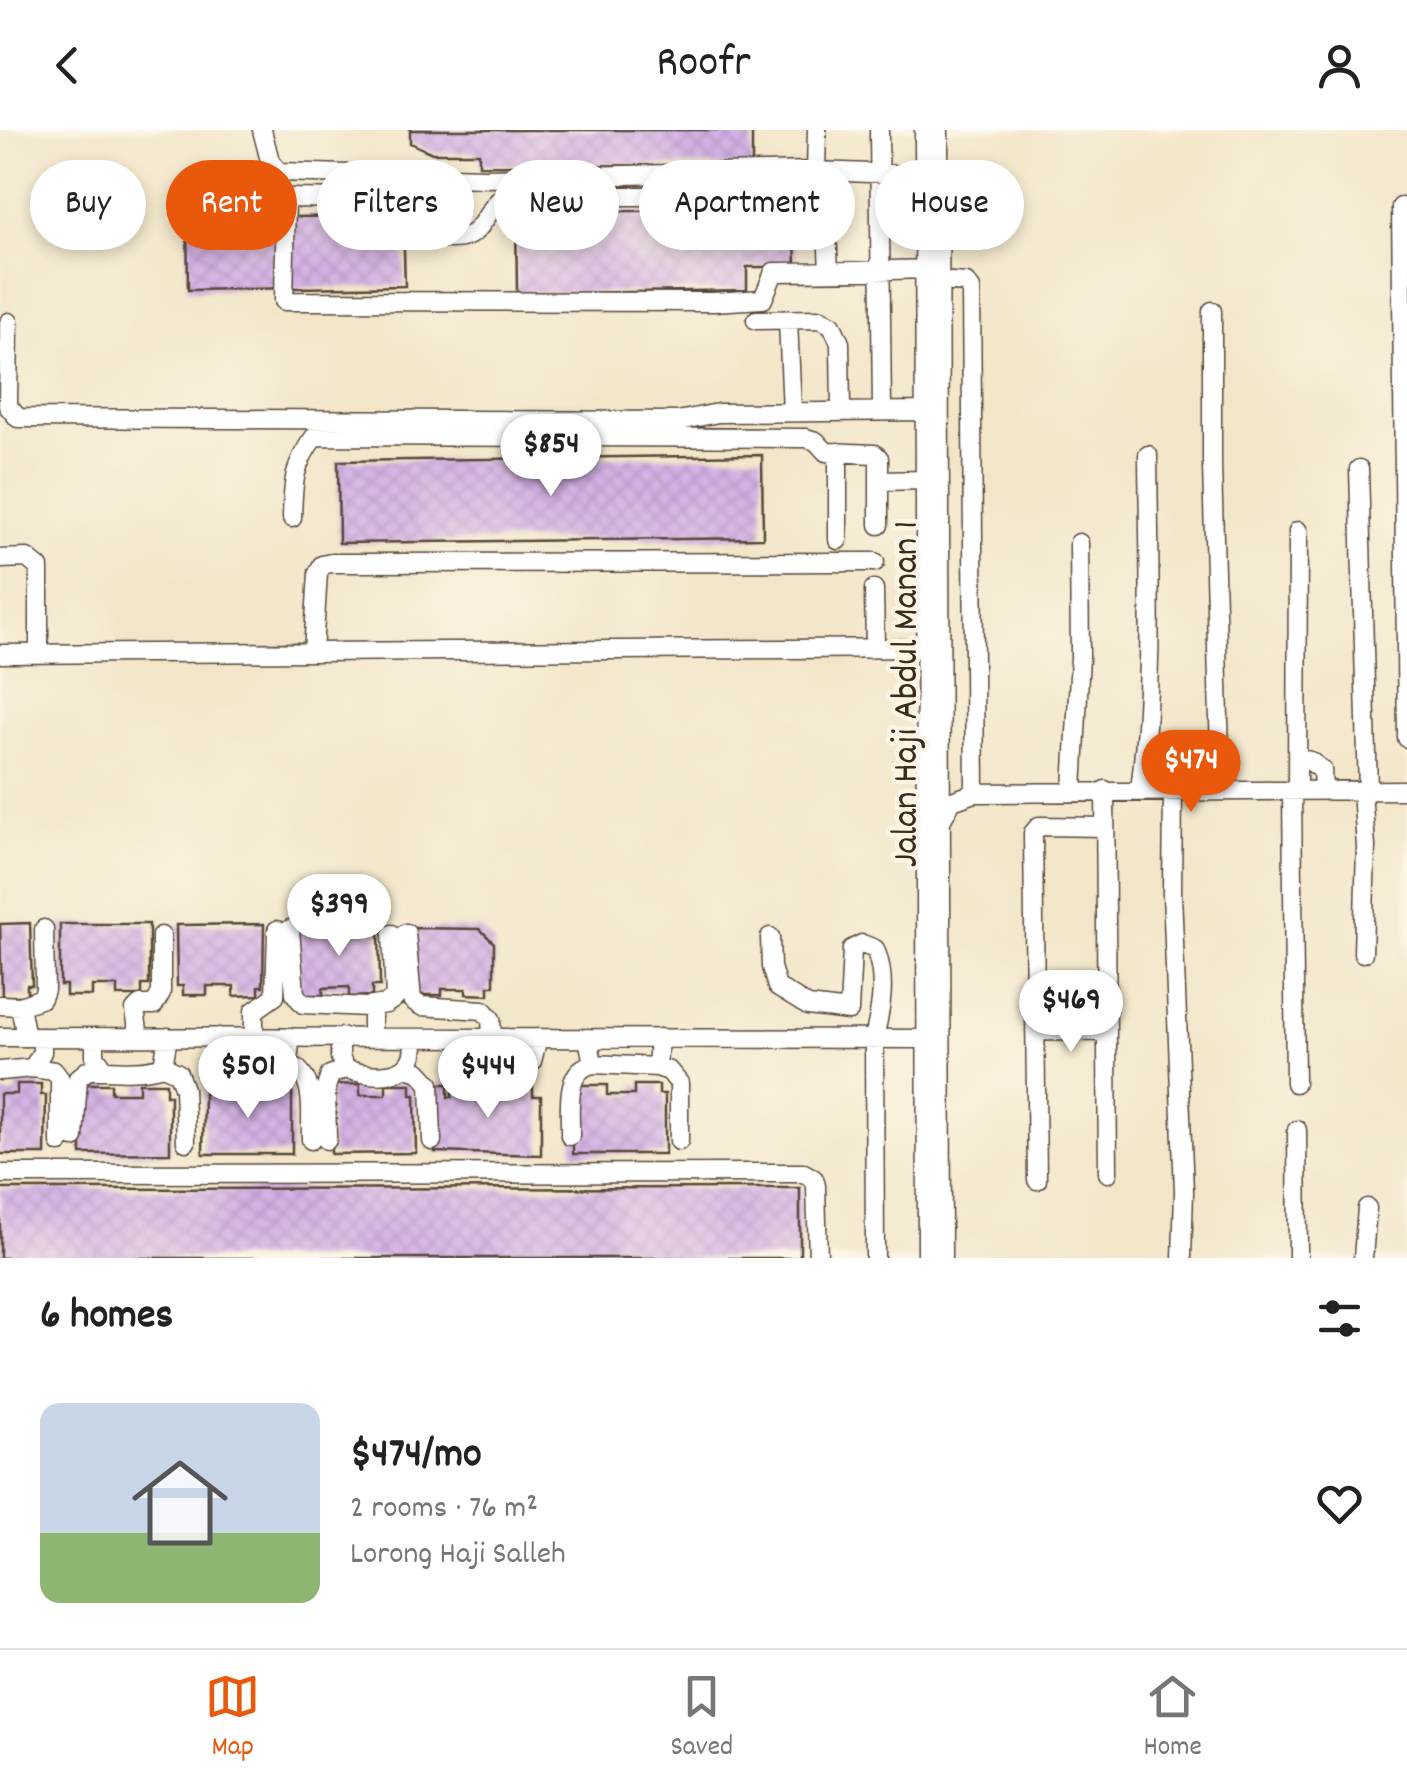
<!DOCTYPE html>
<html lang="en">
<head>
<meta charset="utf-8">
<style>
  :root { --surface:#fff; --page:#f2f2f2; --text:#222; --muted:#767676; --line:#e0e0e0; --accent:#ea580c }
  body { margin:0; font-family:Dekko,sans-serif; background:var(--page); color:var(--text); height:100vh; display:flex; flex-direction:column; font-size:38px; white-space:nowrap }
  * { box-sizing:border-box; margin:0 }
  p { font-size:32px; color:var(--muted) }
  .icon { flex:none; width:55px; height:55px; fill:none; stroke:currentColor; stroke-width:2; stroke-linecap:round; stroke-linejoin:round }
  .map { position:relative; height:1128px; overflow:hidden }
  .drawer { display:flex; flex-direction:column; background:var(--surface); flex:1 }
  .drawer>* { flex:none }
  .guide { position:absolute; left:30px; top:30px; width:1348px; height:90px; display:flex; gap:20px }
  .price { position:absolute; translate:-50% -85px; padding:0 22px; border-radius:35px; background:#fff; color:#222; font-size:32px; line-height:65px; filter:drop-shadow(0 2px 5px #0008) }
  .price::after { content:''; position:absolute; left:50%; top:60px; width:30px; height:22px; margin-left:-15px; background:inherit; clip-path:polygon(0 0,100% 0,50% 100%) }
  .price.selected { background:var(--accent); color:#fff }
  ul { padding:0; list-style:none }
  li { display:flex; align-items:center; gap:30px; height:250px; padding:0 40px }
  li span { display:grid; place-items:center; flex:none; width:280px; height:200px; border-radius:20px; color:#555 }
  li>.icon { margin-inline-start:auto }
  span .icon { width:120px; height:120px; fill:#fffc; stroke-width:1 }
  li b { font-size:42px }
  h2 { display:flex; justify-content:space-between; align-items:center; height:120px; padding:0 40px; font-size:42px }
  .pill { padding:0 35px; border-radius:45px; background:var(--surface); box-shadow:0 5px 15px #0003; font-size:35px; line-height:90px }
  .pill.selected { background:var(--accent); color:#fff }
  header { display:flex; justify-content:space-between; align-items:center; height:130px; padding:0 40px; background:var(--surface); font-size:45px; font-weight:600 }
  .tab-bar { display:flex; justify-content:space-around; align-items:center; height:140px; border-top:2px solid var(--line); background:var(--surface); font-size:28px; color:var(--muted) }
  .tab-bar a { display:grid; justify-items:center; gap:5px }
  .tab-bar .selected { color:var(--accent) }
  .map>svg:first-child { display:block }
</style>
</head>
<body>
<header><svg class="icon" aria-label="back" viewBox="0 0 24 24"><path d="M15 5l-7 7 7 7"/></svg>Roofr<svg class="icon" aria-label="person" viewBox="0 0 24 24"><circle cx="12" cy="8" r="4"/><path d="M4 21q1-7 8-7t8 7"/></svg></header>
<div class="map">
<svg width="1407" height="1128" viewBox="0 0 1407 1128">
  <defs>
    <pattern id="building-cross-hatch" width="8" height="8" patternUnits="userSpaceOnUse" patternTransform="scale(2.5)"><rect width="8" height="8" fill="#d4b2e5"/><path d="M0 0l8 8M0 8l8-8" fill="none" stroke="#b799c4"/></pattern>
  </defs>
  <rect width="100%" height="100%" fill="#fcf5e5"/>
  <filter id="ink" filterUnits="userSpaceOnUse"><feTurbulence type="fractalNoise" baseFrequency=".01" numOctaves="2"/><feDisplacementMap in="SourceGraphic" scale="20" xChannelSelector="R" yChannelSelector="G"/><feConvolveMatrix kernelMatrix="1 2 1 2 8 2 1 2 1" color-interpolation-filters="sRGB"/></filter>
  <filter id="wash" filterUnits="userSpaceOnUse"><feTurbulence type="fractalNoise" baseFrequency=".0048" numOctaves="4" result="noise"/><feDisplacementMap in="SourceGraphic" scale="40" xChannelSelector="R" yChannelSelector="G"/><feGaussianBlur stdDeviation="2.25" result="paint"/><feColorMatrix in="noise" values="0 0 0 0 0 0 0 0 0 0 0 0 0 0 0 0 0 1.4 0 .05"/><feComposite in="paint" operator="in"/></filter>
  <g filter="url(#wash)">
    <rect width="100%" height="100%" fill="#f2e6c9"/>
    <g id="blocks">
      <path fill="url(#building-cross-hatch)" d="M410,0H752V36L479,35V23H432L410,13Z
        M742,79L743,105L795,104L796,137H747V160L517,164L516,83Z
        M403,85L405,156L188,160L187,89Z
        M762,325L763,408L339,413L338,331Z
        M30,793L32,855H27V866H2L0,794Z
        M60,794H149V855H142V866H117V856H92V866H66V855H60Z
        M264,794L263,856H259V865L234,866V856H207V865H183V856H177L176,795Z
        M379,795L380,856H372V866L349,867V857L323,858V865H300L296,797Z
        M412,798L480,799L494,813V856H489V865L466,864V859H442V865H416Z
        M139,953H166V965H170V1023L81,1024V964L85,954H111V963H139Z
        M209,953H235V965H263V953H286V962H292V1024H203L204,963H209Z
        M17,954H41V965H46L45,1024H0V964H17Z
        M360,954V965H386V954H411V965H415L416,1023L331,1024L330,963L334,955Z
        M435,954H448V967H452V955H483L482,967H511V955H533V966H541V1025L435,1022Z
        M580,955H607V965H634V955H659V964H665V1024H573V964H580Z
        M800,1058V1128H0V1059Z"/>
    </g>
  </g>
  <g filter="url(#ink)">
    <use href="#blocks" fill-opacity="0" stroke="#564638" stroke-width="2.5"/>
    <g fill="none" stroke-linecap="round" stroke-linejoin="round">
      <defs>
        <path id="minor" d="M262,0L270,31L279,42L484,48L816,41L925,45
          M879,0L882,281
          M924,0L927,1128
          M939,0L942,1128
          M816,41L817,0
          M1401,77L1407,608
          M829,141L827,100L821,93L760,89L754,84L750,69L745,66H504C481,83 485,111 448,109L429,89L423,70L286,68L284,171L713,172L763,169L774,142C825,142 875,141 925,139
          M940,151L966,153L971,159L975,663
          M1212,181V335L1221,661
          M756,190L821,189L832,195L840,213L841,281
          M788,190L792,282
          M9,192L8,276L18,288L678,291L718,283L925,281
          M1359,339L1368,661
          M292,388C293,353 293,335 315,306L806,308L816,311L826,322L875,324L879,328V351
          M879,395V351L925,350
          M838,410V322
          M0,429L27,428L39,438V524
          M874,459L875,518
          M313,522L318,443L322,435L331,433L875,432
          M0,524L926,518
          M1298,628L1310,631L1322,640L1323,661
          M1073,660L1080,527L1079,413
          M1105,660L1108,1043
          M1140,660C1154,548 1149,437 1148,325
          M1173,661L1172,763L1184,1061L1182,1128
          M1362,661L1366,717L1363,823
          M1292,662L1295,953
          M1297,662L1298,401
          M941,691L952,671L975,663L1407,660
          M290,799L295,864L303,874L367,877L372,883V907
          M406,803L412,870L421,876L483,880L491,889L492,908
          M770,807L771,837L777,857L808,876L849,881L852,819L862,814L875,819C887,848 881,879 874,908L875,1128
          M0,875L20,876L26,907
          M20,876L42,868L45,860L44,799
          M367,877L386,874L395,868L392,804
          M1035,901L1107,902
          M0,907L927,909
          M95,907V926L105,940C125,941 143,942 163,936L168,907
          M139,907L135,880L140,875H154L161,863V806
          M219,907L218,922L222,934C244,944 258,944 281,938L289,924L290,907
          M254,907V881L275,866L277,800
          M340,907V927L345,939C375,948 420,951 413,908
          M464,908V925L472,935L509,941L532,931L538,908
          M588,908L593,934L657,937L659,908
          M285,932C318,944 310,980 311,1010
          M163,936L178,943L184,959L186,1012
          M657,937L669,941L679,953V1011
          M33,938L54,941L60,949V1013
          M407,938L419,942L430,954L432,1011
          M0,941L33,938L42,922V907
          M1297,1000L1298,1128
          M570,1006C571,981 563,940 593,934
          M74,1008L78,948L88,940H105
          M327,1010L326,958L330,945L345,939
          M0,1044L804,1043L814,1049L816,1056L818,1128
          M1037,1050L1033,703L1039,696L1105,697
          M1363,1128L1367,1078"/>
      </defs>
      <use href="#minor" stroke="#564638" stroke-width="21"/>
      <use href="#minor" stroke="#fff" stroke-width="18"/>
    </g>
  </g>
  <g text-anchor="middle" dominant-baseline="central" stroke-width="9" stroke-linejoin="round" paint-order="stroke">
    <g font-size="38" fill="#3b2a1e" stroke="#fcf5e5">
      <text transform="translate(908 564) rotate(-90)">Jalan Haji Abdul Manan 1</text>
    </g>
  </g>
</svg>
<b class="price" style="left:551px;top:369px">$854</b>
<b class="price selected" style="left:1191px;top:685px">$474</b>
<b class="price" style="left:339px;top:829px">$399</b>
<b class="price" style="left:1071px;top:925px">$469</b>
<b class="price" style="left:248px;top:991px">$501</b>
<b class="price" style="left:488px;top:991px">$444</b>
<div class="guide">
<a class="pill">Buy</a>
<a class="pill selected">Rent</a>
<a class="pill">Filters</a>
<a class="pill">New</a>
<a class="pill">Apartment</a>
<a class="pill">House</a>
</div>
</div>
<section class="drawer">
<h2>6 homes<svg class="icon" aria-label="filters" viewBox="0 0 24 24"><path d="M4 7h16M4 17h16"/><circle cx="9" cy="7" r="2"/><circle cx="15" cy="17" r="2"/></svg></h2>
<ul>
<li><span style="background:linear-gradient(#c9d6e8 65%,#8fb573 0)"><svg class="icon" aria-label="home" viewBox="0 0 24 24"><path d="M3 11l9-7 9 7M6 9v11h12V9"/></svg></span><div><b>$474/mo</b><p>2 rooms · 76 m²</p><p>Lorong Haji Salleh</p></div><svg class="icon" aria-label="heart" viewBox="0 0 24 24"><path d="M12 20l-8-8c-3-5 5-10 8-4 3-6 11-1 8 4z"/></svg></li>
</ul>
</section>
<nav class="tab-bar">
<a class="selected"><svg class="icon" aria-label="map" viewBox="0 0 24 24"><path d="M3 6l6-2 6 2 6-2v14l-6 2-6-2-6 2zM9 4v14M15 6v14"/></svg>Map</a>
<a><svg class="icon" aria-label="saved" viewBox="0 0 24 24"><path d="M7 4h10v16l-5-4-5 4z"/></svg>Saved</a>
<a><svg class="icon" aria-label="home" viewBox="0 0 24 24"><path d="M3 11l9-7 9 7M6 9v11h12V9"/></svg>Home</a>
</nav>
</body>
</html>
